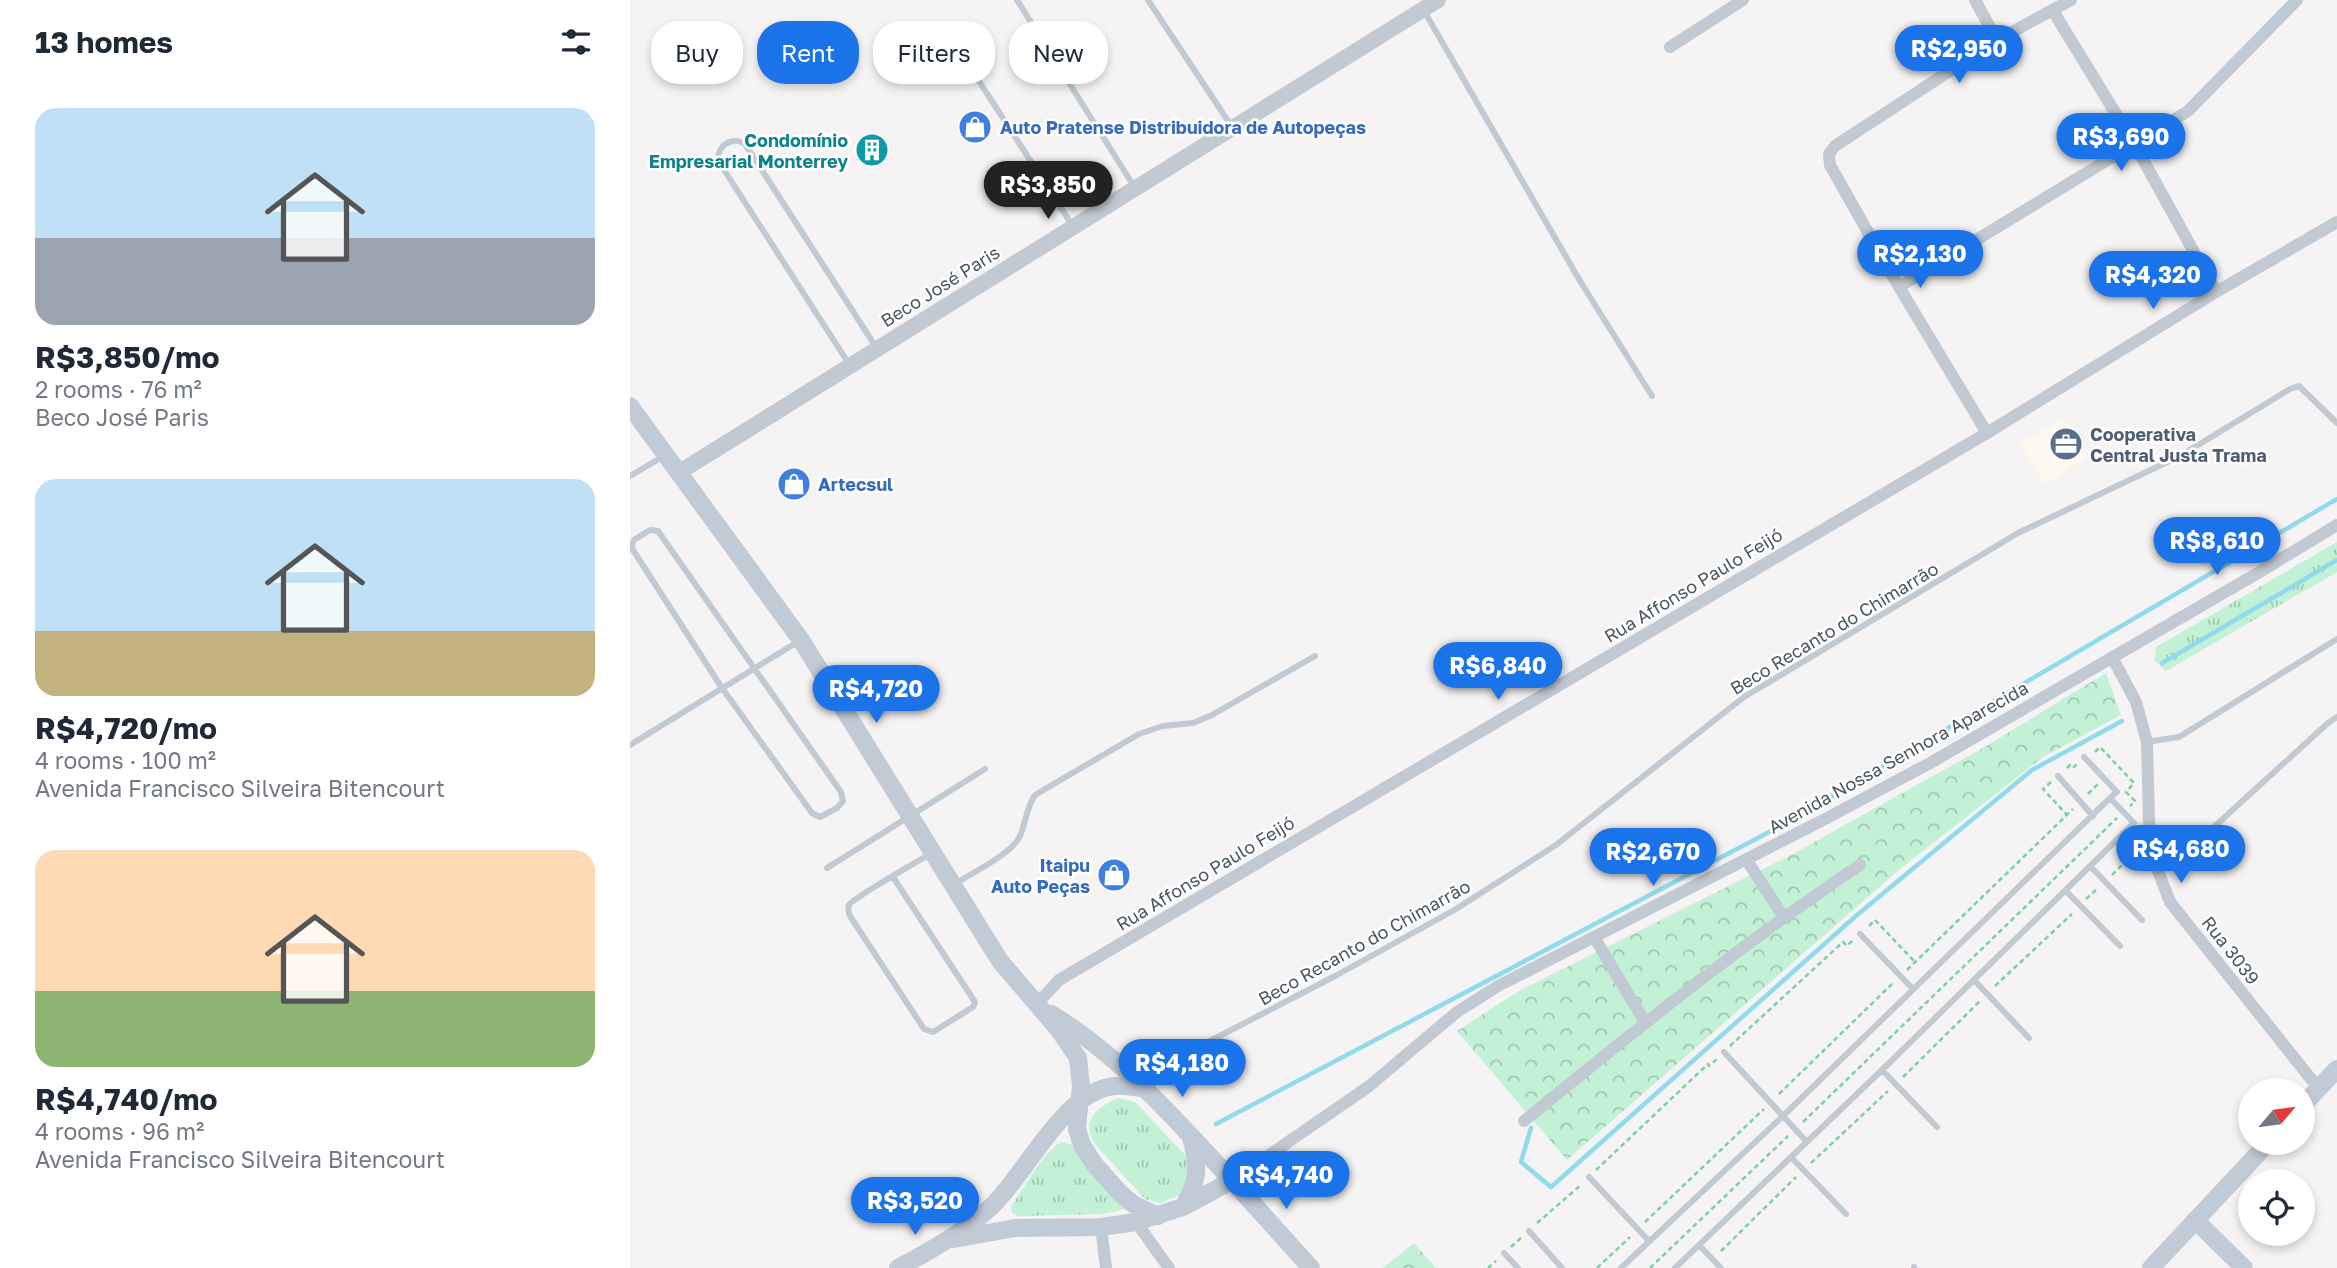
<!DOCTYPE html>
<html lang="en">
<head>
<meta charset="utf-8">
<style>
  :root { --surface:#fff; --page:#f2f2f3; --text:#1f2937; --muted:#747a83; --accent:#1a73e8 }
  body { margin:0; font-family:"Golos Text",sans-serif; background:var(--page); color:var(--text); height:100vh; display:flex; flex-direction:column; font-size:26px; white-space:nowrap }
  * { box-sizing:border-box; margin:0 }
  p { font-size:23px; color:var(--muted) }
  .icon { flex:none; width:38px; height:38px; fill:none; stroke:currentColor; stroke-width:2; stroke-linecap:round; stroke-linejoin:round }
  .map { position:relative; flex:1; overflow:hidden }
  .side { display:flex; flex-direction:column; background:var(--surface); width:630px }
  .side>* { flex:none }
  .hud { position:absolute; left:21px; top:21px; width:665px; height:63px; display:flex; gap:14px }
  .needle { width:46px; rotate:61deg }
  .controls { position:absolute; left:1608px; top:1078px; display:grid; gap:14px }
  .controls a { display:grid; place-items:center; width:77px; height:77px; border-radius:50%; background:var(--surface); box-shadow:0 4px 10px #0003; font-size:35px }
  .price { position:absolute; translate:-50% -60px; padding:0 16px; border-radius:24px; background:var(--accent); color:#fff; font-size:23px; line-height:46px; filter:drop-shadow(0 2px 4px #0008) }
  .price::after { content:''; position:absolute; left:50%; top:42px; width:21px; height:16px; margin-left:-10px; background:inherit; clip-path:polygon(0 0,100% 0,50% 100%) }
  .price.on { background:#222; color:#fff }
  ul { padding:0; list-style:none }
  li { display:grid; align-content:center; gap:14px; height:371px; padding:0 35px }
  li span { display:grid; place-items:center; height:217px; border-radius:21px; color:#555 }
  li>.icon { margin-inline-start:auto }
  span .icon { width:126px; height:126px; fill:#fffc; stroke-width:1 }
  li b { font-size:30px }
  h2 { display:flex; justify-content:space-between; align-items:center; height:84px; padding:0 35px; font-size:30px }
  .tag { padding:0 24px; border-radius:28px; background:var(--surface); box-shadow:0 4px 10px #0003; font-size:24px; line-height:63px }
  .tag.on { background:var(--accent); color:#fff }
  main { display:flex; flex:1; min-height:0 }
  .map>svg:first-child { display:block }
</style>
</head>
<body>
<main>
<section class="side">
<h2>13 homes<svg class="icon" aria-label="filters" viewBox="0 0 24 24"><path d="M4 7h16M4 17h16"/><circle cx="9" cy="7" r="2"/><circle cx="15" cy="17" r="2"/></svg></h2>
<ul>
<li><span style="background:linear-gradient(#bfe0f5 60%,#9aa5b1 0)"><svg class="icon" aria-label="home" viewBox="0 0 24 24"><path d="M3 11l9-7 9 7M6 9v11h12V9"/></svg></span><div><b>R$3,850/mo</b><p>2 rooms · 76 m²</p><p>Beco José Paris</p></div></li>
<li><span style="background:linear-gradient(#bfe0f5 70%,#c2b280 0)"><svg class="icon" aria-label="home" viewBox="0 0 24 24"><path d="M3 11l9-7 9 7M6 9v11h12V9"/></svg></span><div><b>R$4,720/mo</b><p>4 rooms · 100 m²</p><p>Avenida Francisco Silveira Bitencourt</p></div></li>
<li><span style="background:linear-gradient(#ffd9b3 65%,#8fb573 0)"><svg class="icon" aria-label="home" viewBox="0 0 24 24"><path d="M3 11l9-7 9 7M6 9v11h12V9"/></svg></span><div><b>R$4,740/mo</b><p>4 rooms · 96 m²</p><p>Avenida Francisco Silveira Bitencourt</p></div></li>
</ul>
</section>
<div class="map">
<svg width="1707" height="1268" viewBox="0 0 1707 1268">
  <defs>
    <pattern id="grass-tufts" width="24" height="20" patternUnits="userSpaceOnUse" patternTransform="scale(1.75)"><rect width="24" height="20" fill="#c3f1d5"/><path d="M3 7l-1-3M5 7V3M7 7l1-3M15 17l-1-3M17 17v-4M19 17l1-3" fill="none" stroke="#a0c6b0"/></pattern>
    <pattern id="park-crowns" width="20" height="18" patternUnits="userSpaceOnUse" patternTransform="scale(1.75)"><rect width="20" height="18" fill="#c3f1d5"/><path d="M2 6a3 3 0 1 1 6 0M12 15a3 3 0 1 1 6 0" fill="none" stroke="#a0c6b0"/></pattern>
  </defs>
  <rect width="100%" height="100%" fill="#f5f3f3"/>
  <path fill="#fdf9ef" d="M1433,419L1456,459L1414,484L1390,443Z"/>
  <path fill="url(#grass-tufts)" d="M1707,542V572L1536,671L1525,661L1526,647Z
    M488,1098L505,1102L558,1158L561,1180L550,1195L530,1203L515,1199L464,1143C451,1119 467,1108 488,1098Z
    M432,1142L442,1145L500,1208L473,1214L388,1216L382,1213L381,1206C393,1191 416,1147 432,1142Z"/>
  <path fill="url(#park-crowns)" d="M1476,673L1491,715L1413,757L1270,869L937,1160L827,1031L889,991L1161,855L1353,748Z
    M784,1243L806,1268H753Z"/>
  <g fill="none" stroke-linecap="round" stroke-linejoin="round">
    <path stroke="#90daee" stroke-width="4.5" d="M1532,663L1707,560
      M586,1124L1160,821L1707,499
      M901,1128L891,1162L921,1187L1227,915L1402,770L1492,721"/>
    <path stroke="#7ad0a6" stroke-width="2.5" stroke-dasharray="5 3.5" stroke-linecap="butt" d="M1465,752L1470,747L1504,783L1496,792L1505,801L1500,806
      M1437,768L1440,765L1443,768L1447,764
      M1421,782L1413,789L1437,815
      M1458,794L1468,784
      M1482,875L1507,850
      M1456,899L1467,889
      M1239,926L1245,920L1285,962
      M1277,970L1443,809
      M1365,986L1442,914
      M1100,1046L1213,942L1217,946L1223,940
      M1273,1077L1350,1001
      M1149,1094L1262,984
      M1173,1122L1487,818
      M1181,1163L1258,1091
      M966,1170L1078,1064L1079,1066L1088,1058
      M1015,1222L1134,1109
      M907,1223L951,1185
      M881,1247L892,1237
      M1091,1251L1166,1177
      M858,1268L866,1261
      M967,1268L1000,1237
      M1020,1268L1158,1136"/>
    <path stroke="#c1cad2" stroke-width="6" d="M387,0L505,188
      M518,0L602,127
      M793,9L950,281L1022,396
      M314,27L442,225
      M219,364L89,162C85,147 102,135 115,144L246,347
      M0,476L34,456
      M20,530L28,531L211,792L213,801L207,808L190,817L182,813L92,688L3,550L2,545L4,540Z
      M1517,742L1549,737L1707,639
      M0,745L169,641
      M1454,757L1487,792L1480,798
      M1428,776L1463,816
      M1525,863L1541,862L1552,856L1698,723L1707,717
      M1461,867L1512,920
      M197,868L355,769
      M263,877L345,1002L343,1007L303,1032L294,1029L220,916C219,912 217,910 219,905C223,898 290,860 302,853
      M325,884C343,872 378,856 389,838C396,824 396,808 405,795L509,734L533,726L563,723L582,715L685,656
      M1436,891L1490,946
      M1230,934L1283,989
      M1344,980L1399,1038
      M1094,1052L1177,1142
      M1252,1070L1307,1127
      M518,1088L580,1041L707,975L826,909L926,845L1114,697L1388,533L1550,456L1660,389L1669,386L1707,423
      M1161,1157L1216,1214
      M959,1177L1019,1241
      M899,1231L932,1268
      M1069,1245L1091,1268
      M874,1253L888,1268
      M991,1268L1154,1115L1480,798L1504,823L1252,1070L1045,1268
      M1284,1268V1267"/>
    <path stroke="#c1cad2" stroke-width="12" d="M1345,0L1367,40
      M1423,11L1505,145L1586,292
      M1040,47L1113,0
      M1269,287L1558,111L1667,0
      M1357,433L1269,287L1200,165L1199,154L1205,146L1367,40L1441,0
      M1482,657L1506,702L1517,742L1519,823L1525,863L1540,902L1689,1089
      M1116,859L1153,916
      M964,937L1015,1022
      M406,1005L429,980L1357,433L1586,292L1707,222
      M894,1121C1003,1032 1113,943 1230,865
      M603,1180L738,1087L827,1012L868,986L1197,818L1302,762L1633,570L1707,525
      M506,1222L539,1268
      M471,1227L476,1268"/>
    <path stroke="#c1cad2" stroke-width="16" d="M48,473L808,0"/>
    <path stroke="#c1cbd6" stroke-width="18" d="M0,406L171,640L370,961L429,1030L448,1058L451,1086L447,1129L452,1145L465,1165L490,1193L503,1204L528,1216
      M421,1014C474,1046 516,1088 558,1133C600,1177 640,1223 681,1268
      M1673,1105L1707,1069
      M553,1207C569,1180 569,1168 561,1137
      M1565,1220L1614,1268
      M324,1239L385,1228L471,1227L506,1222L553,1207L603,1180
      M268,1268C302,1250 333,1232 362,1206C396,1174 434,1090 485,1086C496,1085 506,1087 517,1089
      M1521,1268L1638,1143"/>
  </g>
  <defs>
    <symbol id="shop-disc" viewBox="-11 -11 22 22"><circle r="9.5" fill="#3f7fe0" stroke="#fff"/><path d="M-5-2.5h2.3a2.7 3.5 0 0 1 5.4 0H5L5.5 6h-11ZM-1.5-2.5h3a1.5 2.3 0 0 0-3 0Z" fill="#fff"/></symbol>
    <symbol id="building-disc" viewBox="-11 -11 22 22"><circle r="9.5" fill="#0f9aa8" stroke="#fff"/><path d="M-4-6H4V6H1V3H-1V6H-4ZM-2.5-4.3h1.7v1.8h-1.7ZM.8-4.3h1.7v1.8H.8ZM-2.5-1h1.7V.8h-1.7ZM.8-1h1.7V.8H.8Z" fill="#fff"/></symbol>
    <symbol id="office-disc" viewBox="-11 -11 22 22"><circle r="9.5" fill="#5c6f8a" stroke="#fff"/><path d="M-6-3h4V-5.5h4V-3h4V5H-6ZM-1-4.5V-3h2v-1.5ZM-6 0V1H6V0Z" fill="#fff"/></symbol>
  </defs>
  <g fill-rule="evenodd">
    <use href="#shop-disc" x="326" y="108" width="38" height="38"/>
    <use href="#building-disc" x="223" y="131" width="38" height="38"/>
    <use href="#office-disc" x="1417" y="425" width="38" height="38"/>
    <use href="#shop-disc" x="145" y="465" width="38" height="38"/>
    <use href="#shop-disc" x="465" y="856" width="38" height="38"/>
  </g>
  <g text-anchor="middle" dominant-baseline="central" stroke-width="5" stroke-linejoin="round" paint-order="stroke">
    <g font-size="18" font-weight="bold" fill="#366cbe" stroke="#fff" text-anchor="start">
      <text x="370" y="127">Auto Pratense Distribuidora de Autopeças</text>
      <text x="188" y="484">Artecsul</text>
      <text x="460" y="865" text-anchor="end">Itaipu<tspan x="460" dy="21">Auto Peças</tspan></text>
    </g>
    <g font-size="18" font-weight="bold" fill="#0d838f" stroke="#fff" text-anchor="end">
      <text x="218" y="140">Condomínio<tspan x="218" dy="21">Empresarial Monterrey</tspan></text>
    </g>
    <g font-size="18" fill="#4a5661" stroke="#fff">
      <text transform="translate(310 286) rotate(-32)">Beco José Paris</text>
      <text transform="translate(1063 585) rotate(-31)">Rua Affonso Paulo Feijó</text>
      <text transform="translate(1204 628) rotate(-31)">Beco Recanto do Chimarrão</text>
      <text transform="translate(1268 757) rotate(-29)">Avenida Nossa Senhora Aparecida</text>
      <text transform="translate(575 873) rotate(-31)">Rua Affonso Paulo Feijó</text>
      <text transform="translate(734 942) rotate(-29)">Beco Recanto do Chimarrão</text>
      <text transform="translate(1601 950) rotate(52)">Rua 3039</text>
    </g>
    <g font-size="18" font-weight="bold" fill="#4e5e75" stroke="#fff" text-anchor="start">
      <text x="1460" y="434">Cooperativa<tspan x="1460" dy="21">Central Justa Trama</tspan></text>
    </g>
  </g>
</svg>
<div class="controls">
<a><svg class="needle" viewBox="-14 -14 28 28"><path d="M0-13l5 13h-10z" fill="#e53935"/><path d="M0 13l5-13h-10z" fill="#747a83"/></svg></a>
<a><svg class="icon" aria-label="locate" viewBox="0 0 24 24"><circle cx="12" cy="12" r="6"/><path d="M12 2v4M12 18v4M2 12h4M18 12h4"/></svg></a>
</div>
<b class="price" style="left:1329px;top:85px">R$2,950</b>
<b class="price" style="left:1491px;top:173px">R$3,690</b>
<b class="price on" style="left:418px;top:221px">R$3,850</b>
<b class="price" style="left:1290px;top:290px">R$2,130</b>
<b class="price" style="left:1523px;top:311px">R$4,320</b>
<b class="price" style="left:1587px;top:577px">R$8,610</b>
<b class="price" style="left:868px;top:702px">R$6,840</b>
<b class="price" style="left:246px;top:725px">R$4,720</b>
<b class="price" style="left:1551px;top:885px">R$4,680</b>
<b class="price" style="left:1023px;top:888px">R$2,670</b>
<b class="price" style="left:552px;top:1099px">R$4,180</b>
<b class="price" style="left:656px;top:1211px">R$4,740</b>
<b class="price" style="left:285px;top:1237px">R$3,520</b>
<div class="hud">
<a class="tag">Buy</a>
<a class="tag on">Rent</a>
<a class="tag">Filters</a>
<a class="tag">New</a>
</div>
</div>
</main>
</body>
</html>
